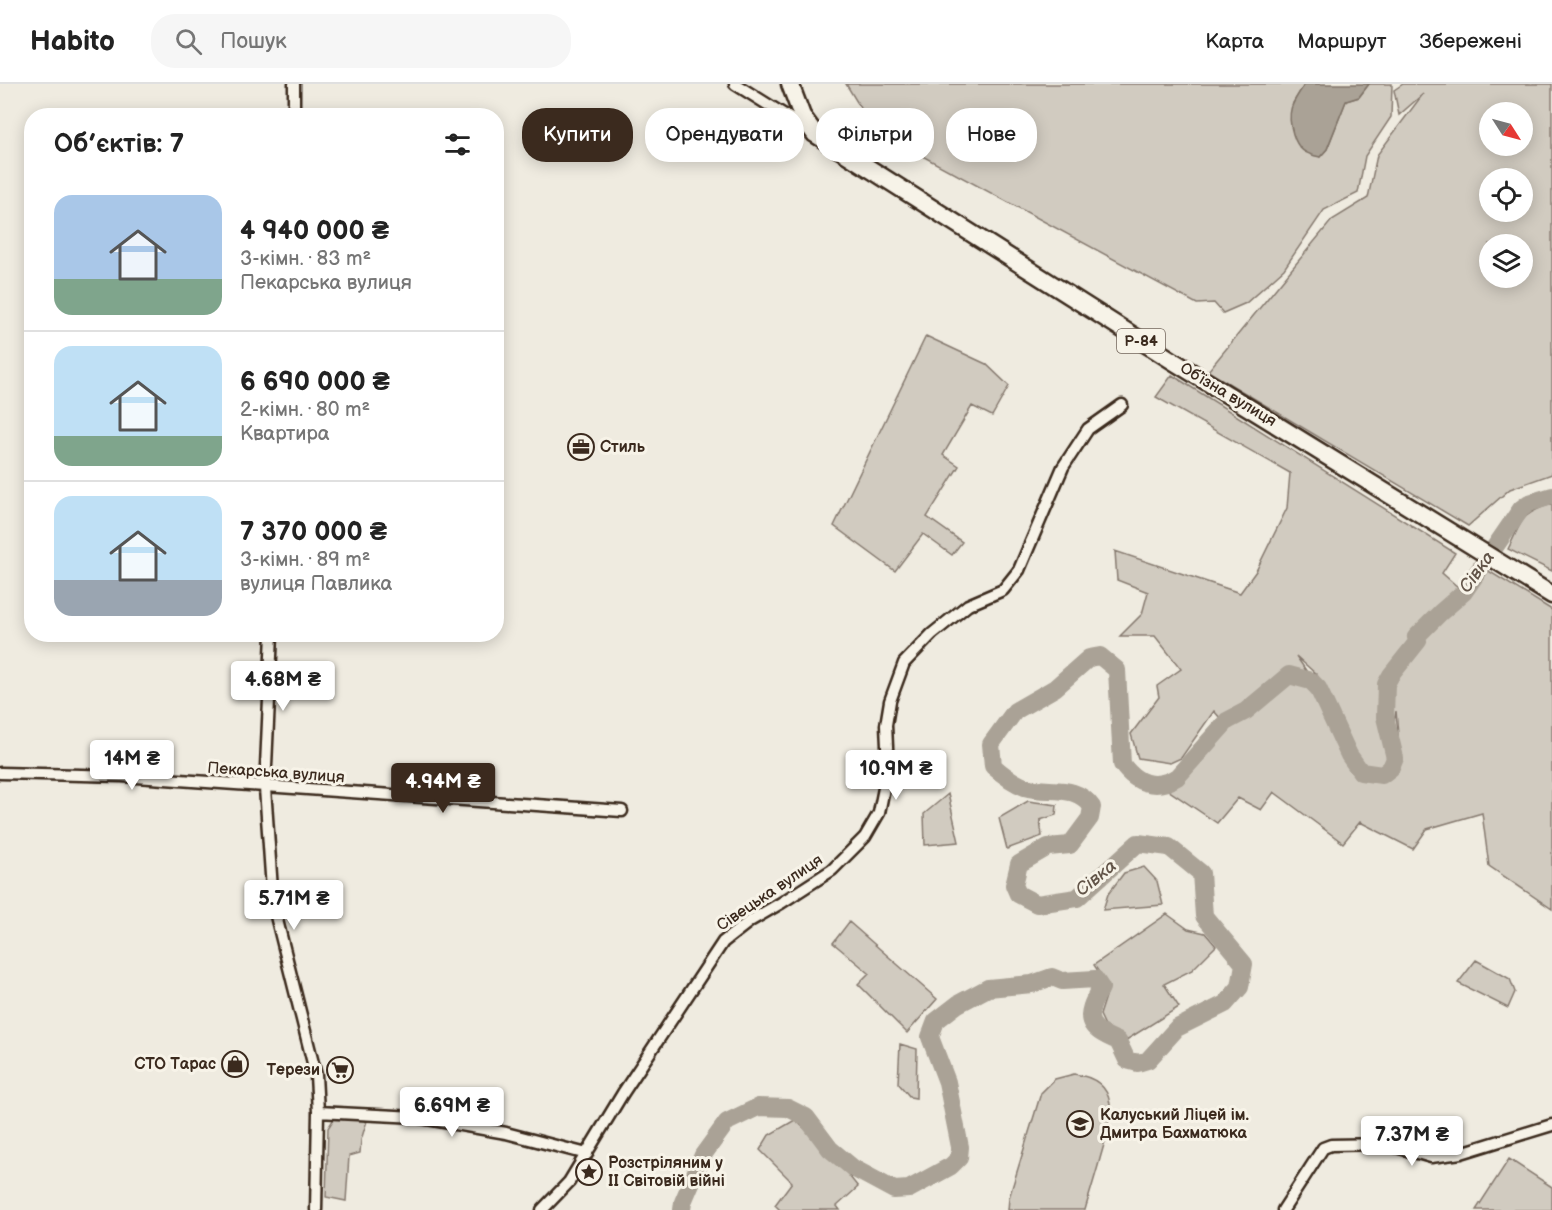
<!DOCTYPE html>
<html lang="uk">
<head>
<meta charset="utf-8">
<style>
  :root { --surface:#fff; --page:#f6f6f6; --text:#222; --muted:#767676; --line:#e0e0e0; --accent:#3b2a1e }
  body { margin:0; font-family:"Balsamiq Sans",sans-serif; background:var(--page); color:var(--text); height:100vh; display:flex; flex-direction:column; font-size:22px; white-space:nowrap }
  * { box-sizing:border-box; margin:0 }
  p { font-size:20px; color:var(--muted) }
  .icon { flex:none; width:33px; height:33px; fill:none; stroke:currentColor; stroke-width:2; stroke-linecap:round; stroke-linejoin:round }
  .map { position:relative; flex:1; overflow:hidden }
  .details { position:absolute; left:24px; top:24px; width:480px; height:534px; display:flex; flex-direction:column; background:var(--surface); border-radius:24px; box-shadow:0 3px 15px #0003 }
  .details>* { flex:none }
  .hud { position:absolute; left:522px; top:24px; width:570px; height:54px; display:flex; gap:12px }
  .needle { width:39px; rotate:126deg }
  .buttons { position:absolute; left:1479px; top:18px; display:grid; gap:12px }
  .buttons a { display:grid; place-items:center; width:54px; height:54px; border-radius:50%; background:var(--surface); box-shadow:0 3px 15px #0003; font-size:30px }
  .price { position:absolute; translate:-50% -51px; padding:0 14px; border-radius:6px; background:#fff; color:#222; font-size:20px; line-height:39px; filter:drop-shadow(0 2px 3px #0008) }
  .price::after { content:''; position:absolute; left:50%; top:36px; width:18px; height:14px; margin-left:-9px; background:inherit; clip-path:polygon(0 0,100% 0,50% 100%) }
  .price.current { background:var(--accent); color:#fff }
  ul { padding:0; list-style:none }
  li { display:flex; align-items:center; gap:18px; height:150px; padding:0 30px }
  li+li { border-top:2px solid var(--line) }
  li span { display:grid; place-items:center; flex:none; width:168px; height:120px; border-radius:18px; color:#555 }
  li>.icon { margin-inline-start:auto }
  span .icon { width:72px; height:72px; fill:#fffc; stroke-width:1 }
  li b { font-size:26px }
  h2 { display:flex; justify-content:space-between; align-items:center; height:72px; padding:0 30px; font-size:26px }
  .tag { padding:0 21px; border-radius:24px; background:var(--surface); box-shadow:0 3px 15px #0003; font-size:21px; line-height:54px }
  .tag.current { background:var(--accent); color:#fff }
  header { display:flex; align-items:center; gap:36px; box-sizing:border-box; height:84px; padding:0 30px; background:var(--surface); border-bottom:2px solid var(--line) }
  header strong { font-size:28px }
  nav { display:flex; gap:33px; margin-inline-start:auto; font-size:21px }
  .search { width:420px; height:54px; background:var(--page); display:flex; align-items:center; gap:15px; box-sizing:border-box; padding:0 21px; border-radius:24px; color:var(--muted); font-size:22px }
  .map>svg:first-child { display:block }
</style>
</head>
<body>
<header>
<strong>Habito</strong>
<div class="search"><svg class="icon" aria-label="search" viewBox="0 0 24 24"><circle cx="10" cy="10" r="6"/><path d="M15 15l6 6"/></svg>Пошук</div>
<nav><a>Карта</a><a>Маршрут</a><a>Збережені</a></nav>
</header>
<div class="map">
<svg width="1552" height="1126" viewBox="0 0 1552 1126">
  <rect width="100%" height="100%" fill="#efebe0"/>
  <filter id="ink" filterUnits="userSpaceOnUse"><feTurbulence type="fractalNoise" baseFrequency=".0167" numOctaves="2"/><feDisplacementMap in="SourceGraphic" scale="12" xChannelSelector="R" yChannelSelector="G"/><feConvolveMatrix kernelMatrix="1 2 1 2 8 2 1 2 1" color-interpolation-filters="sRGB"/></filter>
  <g filter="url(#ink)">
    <path fill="#d1cbc0" stroke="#867a6f" stroke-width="1.5" fill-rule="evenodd" d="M846,0H1305L1293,19L1320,73L1327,65L1346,17L1359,13L1369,0H1392L1391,33L1365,72L1358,109L1324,126L1284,185L1246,219L1223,229L1214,219L1197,220L874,46Z
      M1403,0H1552V390L1510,405L1468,442L1208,287L1332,136L1368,114L1377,71L1423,10L1399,31L1394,6ZM1490,28H1522V62H1490ZM1490,94H1522V128H1490ZM1490,160H1522V194H1490Z
      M926,252L986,280L1009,302L992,332L972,322L943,371L959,382L927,433L962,458L952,471L923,450L895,487L834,442Z
      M1172,291L1455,469L1442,489L1459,504L1426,536L1433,543L1467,512L1487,486L1552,526V825L1489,782L1482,729L1427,745L1413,765L1360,738L1343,759L1274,708L1261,726L1238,714L1217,739L1168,706L1229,642L1247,631L1290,596L1309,603L1356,690L1383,698L1400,674L1396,627L1389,672L1381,684H1364L1317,591L1296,572L1307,588L1290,587L1243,624L1221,635L1214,627L1181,674L1170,679L1138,674L1131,650L1159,613L1157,602L1181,585L1155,552H1120L1142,530L1148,508L1117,496L1115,467L1240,509L1256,487L1287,424L1290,389L1156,313Z
      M1552,420V487L1508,465C1523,436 1519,430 1552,420Z
      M948,710L959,758L925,761L924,730Z
      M1028,717L1057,721L1056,731L1040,736L1042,752L1007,765L999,734Z
      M1144,783L1157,797L1163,821L1103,826L1108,810L1124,789Z
      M1167,830L1188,845L1205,849L1216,862L1192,886L1164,900L1179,923L1123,958L1108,948L1100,931L1109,903L1094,881Z
      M849,838L937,915L907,949L858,900L869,889L833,859Z
      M1476,876L1510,895L1515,908L1508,924L1458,899Z
      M900,960L917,965L916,1014L910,1013L898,999Z
      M1074,990C1124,997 1111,1037 1101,1071C1096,1090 1090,1108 1085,1126H1008L1009,1114L1041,1009L1055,995Z
      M335,1033L367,1037L361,1056L360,1069L349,1072L346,1117L326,1113L328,1044Z
      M795,1036C819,1056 839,1078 858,1103L837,1122L840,1126H780L775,1121L792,1098L760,1066L769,1051Z
      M1509,1075L1552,1103V1126H1476Z"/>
    <path fill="#aaa296" stroke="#7e7266" stroke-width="1.5" d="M1305,0H1369L1359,13L1346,17L1327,65L1320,73C1305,70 1298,66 1293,50C1286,27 1292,19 1305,0Z"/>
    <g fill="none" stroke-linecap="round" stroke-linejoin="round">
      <path stroke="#aaa296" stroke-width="18" d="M682,1126L683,1118L703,1071L727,1038L758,1023L788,1024L806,1033L830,1065L853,1084L894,1106L909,1105L951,1082L959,1074L960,1063L947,998L930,953L936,937L958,920L988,904L1032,900L1052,893L1062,897L1095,895L1101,904C1083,934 1086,944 1118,957L1127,976L1138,979L1148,976L1177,944L1225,920L1240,903L1244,880L1204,832L1201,789L1169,763L1138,759L1077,814L1037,820L1018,810L1014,801L1019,780L1048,763L1070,761L1090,734L1092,723C1076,699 1049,710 1025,703C1012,698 1003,691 993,682L991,660L1015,627L1055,604L1089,574L1100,572L1117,586L1122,680C1136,700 1156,706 1177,693L1227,637L1246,627L1289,591L1311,597L1318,604L1349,671L1361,688L1382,691L1391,684L1395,674L1385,633L1386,600L1391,591L1418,557L1416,553L1440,529L1464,508L1521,425L1529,419L1552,412"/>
      <defs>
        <path id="minor" d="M735,0L807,45
          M294,32V0
          M272,550L265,704L273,820L316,991L318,1028L316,1126
          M0,689L122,692L622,727
          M318,1028L416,1033L506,1049L587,1070
          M542,1126L569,1098L623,1009L723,858L750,837L781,819L832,786L865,753L879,729L888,684L886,641L890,617L904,579L932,550L968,521L1003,506L1019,486L1063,383L1088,345L1122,321
          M1283,1126L1323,1064L1331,1061L1386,1060L1431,1073L1461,1069L1552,1041"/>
        <path id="primary" d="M790,0L802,32L815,50L1173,277L1552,511"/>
      </defs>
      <use href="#minor" stroke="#3b2a1e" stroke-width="15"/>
      <use href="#primary" stroke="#3b2a1e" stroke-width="21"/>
      <use href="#minor" stroke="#f7f3e8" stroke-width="10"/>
      <use href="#primary" stroke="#f7f3e8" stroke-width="16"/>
    </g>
  </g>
  <defs>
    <symbol id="office-ring" viewBox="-11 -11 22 22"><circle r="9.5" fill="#f7f3e8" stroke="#3b2a1e" stroke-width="1.5"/><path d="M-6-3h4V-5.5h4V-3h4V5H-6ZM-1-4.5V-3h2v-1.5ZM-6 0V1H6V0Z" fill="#3b2a1e"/></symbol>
    <symbol id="shop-ring" viewBox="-11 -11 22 22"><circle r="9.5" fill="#f7f3e8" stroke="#3b2a1e" stroke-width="1.5"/><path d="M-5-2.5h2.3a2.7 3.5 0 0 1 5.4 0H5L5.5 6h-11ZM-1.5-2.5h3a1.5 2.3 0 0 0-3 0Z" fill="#3b2a1e"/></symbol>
    <symbol id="supermarket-ring" viewBox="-11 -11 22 22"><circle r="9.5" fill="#f7f3e8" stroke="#3b2a1e" stroke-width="1.5"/><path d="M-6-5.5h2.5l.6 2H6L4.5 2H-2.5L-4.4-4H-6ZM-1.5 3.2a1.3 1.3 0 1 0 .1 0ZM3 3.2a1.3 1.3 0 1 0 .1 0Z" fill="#3b2a1e"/></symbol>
    <symbol id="school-ring" viewBox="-11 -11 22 22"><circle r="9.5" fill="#f7f3e8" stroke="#3b2a1e" stroke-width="1.5"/><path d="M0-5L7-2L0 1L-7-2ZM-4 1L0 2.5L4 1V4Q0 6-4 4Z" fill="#3b2a1e"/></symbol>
    <symbol id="sight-ring" viewBox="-11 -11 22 22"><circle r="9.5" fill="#f7f3e8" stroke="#3b2a1e" stroke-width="1.5"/><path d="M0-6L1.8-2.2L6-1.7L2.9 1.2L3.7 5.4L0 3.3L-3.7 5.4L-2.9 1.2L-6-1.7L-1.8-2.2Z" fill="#3b2a1e"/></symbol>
  </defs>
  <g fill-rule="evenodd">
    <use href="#office-ring" x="566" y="348" width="30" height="30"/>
    <use href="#shop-ring" x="220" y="965" width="30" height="30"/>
    <use href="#supermarket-ring" x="325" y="971" width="30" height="30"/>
    <use href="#school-ring" x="1065" y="1025" width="30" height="30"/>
    <use href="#sight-ring" x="574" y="1073" width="30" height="30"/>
  </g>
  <g text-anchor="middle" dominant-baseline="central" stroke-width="6" stroke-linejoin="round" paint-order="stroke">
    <rect fill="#f7f3e8" stroke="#73665b" stroke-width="1.5" x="1117" y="245" width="48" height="24" rx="4.5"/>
    <g font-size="15" font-weight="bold" fill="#3b2a1e">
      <text x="1141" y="257">Р-84</text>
    </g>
    <g font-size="16" fill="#3b2a1e" stroke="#f7f3e8">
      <text transform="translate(1228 311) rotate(31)">Обʼїзна вулиця</text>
      <text transform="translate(276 689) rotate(4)">Пекарська вулиця</text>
      <text transform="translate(770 809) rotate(-34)">Сівецька вулиця</text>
    </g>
    <g font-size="16" font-weight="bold" fill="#3b2a1e" stroke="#f7f3e8" text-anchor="start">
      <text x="600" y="363">Стиль</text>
      <text x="216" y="980" text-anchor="end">СТО Тарас</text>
      <text x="320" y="986" text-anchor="end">Терези</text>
      <text x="1100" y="1031">Калуський Ліцей ім.<tspan x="1100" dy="18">Дмитра Бахматюка</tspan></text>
      <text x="608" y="1079">Розстріляним у<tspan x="608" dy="18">II Світовій війні</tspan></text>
    </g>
    <g font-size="18" font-style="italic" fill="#625448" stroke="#f7f3e8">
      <text transform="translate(1477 488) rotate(-54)">Сівка</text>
      <text transform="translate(1096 794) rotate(-39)">Сівка</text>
    </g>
  </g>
</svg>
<div class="buttons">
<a><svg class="needle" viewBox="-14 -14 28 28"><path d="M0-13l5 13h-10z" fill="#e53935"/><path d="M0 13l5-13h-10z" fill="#767676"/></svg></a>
<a><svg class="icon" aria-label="locate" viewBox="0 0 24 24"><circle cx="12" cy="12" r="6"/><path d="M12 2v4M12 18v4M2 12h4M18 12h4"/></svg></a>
<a><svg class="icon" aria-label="layers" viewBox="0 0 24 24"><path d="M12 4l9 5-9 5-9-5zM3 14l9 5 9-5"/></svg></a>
</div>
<b class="price" style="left:283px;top:628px">4.68M ₴</b>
<b class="price" style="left:132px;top:707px">14M ₴</b>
<b class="price" style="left:896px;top:717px">10.9M ₴</b>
<b class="price current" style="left:443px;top:730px">4.94M ₴</b>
<b class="price" style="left:294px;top:847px">5.71M ₴</b>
<b class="price" style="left:452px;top:1054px">6.69M ₴</b>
<b class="price" style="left:1412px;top:1083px">7.37M ₴</b>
<div class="hud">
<a class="tag current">Купити</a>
<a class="tag">Орендувати</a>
<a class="tag">Фільтри</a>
<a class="tag">Нове</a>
</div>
<section class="details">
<h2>Об’єктів: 7<svg class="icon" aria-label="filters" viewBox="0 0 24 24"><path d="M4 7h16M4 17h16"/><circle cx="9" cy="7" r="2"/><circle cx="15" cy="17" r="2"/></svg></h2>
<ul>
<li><span style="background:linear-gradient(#a9c7e8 70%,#7fa58c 0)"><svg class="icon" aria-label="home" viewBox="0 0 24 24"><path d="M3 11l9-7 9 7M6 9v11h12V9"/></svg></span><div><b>4 940 000 ₴</b><p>3-кімн. · 83 m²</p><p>Пекарська вулиця</p></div></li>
<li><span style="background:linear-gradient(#bfe0f5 75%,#7fa58c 0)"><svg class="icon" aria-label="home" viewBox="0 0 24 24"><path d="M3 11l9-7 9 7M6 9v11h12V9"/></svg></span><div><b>6 690 000 ₴</b><p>2-кімн. · 80 m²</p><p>Квартира</p></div></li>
<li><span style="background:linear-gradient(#bfe0f5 70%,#9aa5b1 0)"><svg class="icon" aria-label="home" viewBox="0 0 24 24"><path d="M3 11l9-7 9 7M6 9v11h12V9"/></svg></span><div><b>7 370 000 ₴</b><p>3-кімн. · 89 m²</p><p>вулиця Павлика</p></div></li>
</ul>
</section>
</div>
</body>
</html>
